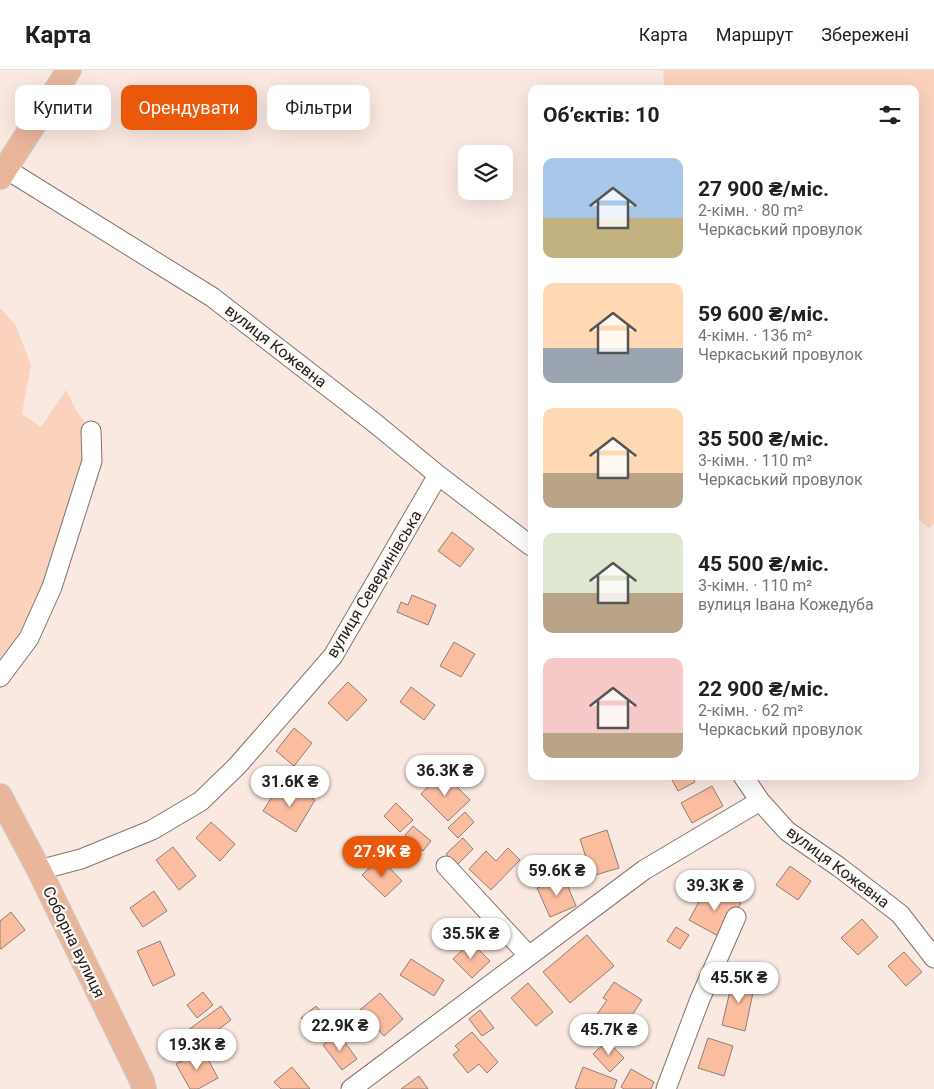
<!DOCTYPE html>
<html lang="uk">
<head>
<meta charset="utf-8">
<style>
  :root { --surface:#fff; --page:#f2f2f2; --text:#202124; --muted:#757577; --line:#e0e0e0; --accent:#ea580c }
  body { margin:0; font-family:Roboto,sans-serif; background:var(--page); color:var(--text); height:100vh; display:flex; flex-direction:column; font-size:19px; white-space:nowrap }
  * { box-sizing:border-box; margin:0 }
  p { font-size:16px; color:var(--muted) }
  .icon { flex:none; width:28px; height:28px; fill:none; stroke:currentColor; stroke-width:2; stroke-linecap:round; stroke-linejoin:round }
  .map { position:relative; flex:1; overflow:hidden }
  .details { position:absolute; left:528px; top:15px; width:391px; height:695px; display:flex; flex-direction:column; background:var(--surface); border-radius:10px; box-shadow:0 5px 20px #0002 }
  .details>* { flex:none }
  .hud { position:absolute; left:15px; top:15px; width:438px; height:45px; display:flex; gap:10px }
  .buttons { position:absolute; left:458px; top:75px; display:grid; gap:10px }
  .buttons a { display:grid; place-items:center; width:55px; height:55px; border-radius:10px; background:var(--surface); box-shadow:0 5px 20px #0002; font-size:25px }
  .price { position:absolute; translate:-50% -42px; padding:0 11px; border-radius:18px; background:#fff; color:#222; font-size:16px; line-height:32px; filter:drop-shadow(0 1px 2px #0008) }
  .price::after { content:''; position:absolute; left:50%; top:30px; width:15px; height:11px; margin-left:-8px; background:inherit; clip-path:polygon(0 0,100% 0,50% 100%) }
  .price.current { background:var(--accent); color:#fff }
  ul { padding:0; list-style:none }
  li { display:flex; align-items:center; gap:15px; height:125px; padding:0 15px }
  li span { display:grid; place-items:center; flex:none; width:140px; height:100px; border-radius:10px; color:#555 }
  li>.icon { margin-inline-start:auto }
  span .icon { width:60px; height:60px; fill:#fffc; stroke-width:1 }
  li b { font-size:21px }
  h2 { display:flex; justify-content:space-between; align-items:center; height:60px; padding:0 15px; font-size:21px }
  .chip { padding:0 18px; border-radius:10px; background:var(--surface); box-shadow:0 5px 20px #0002; font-size:18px; line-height:45px }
  .chip.current { background:var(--accent); color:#fff }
  header { display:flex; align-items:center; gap:30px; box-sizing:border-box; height:70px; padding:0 25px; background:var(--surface); border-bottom:1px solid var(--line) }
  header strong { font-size:24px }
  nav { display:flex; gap:28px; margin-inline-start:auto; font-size:18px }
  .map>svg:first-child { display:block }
</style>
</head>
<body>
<header>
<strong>Карта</strong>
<nav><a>Карта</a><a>Маршрут</a><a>Збережені</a></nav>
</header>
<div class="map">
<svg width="934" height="1019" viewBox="0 0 934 1019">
  <rect width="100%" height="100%" fill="#fae9e1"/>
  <path fill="#fad2be" d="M663,0H934V454L929,458L915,446V19H664Z
    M0,238L15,254L31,295L22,344L41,357L66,320L76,340L91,361L52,517L0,607Z"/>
  <path fill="#fabda0" stroke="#8e7f77" d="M452,462L474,479L460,497L438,481Z
    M412,525L436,535L428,555L397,542L401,532L408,535Z
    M454,572L475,584L461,607L440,596Z
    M348,612L367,630L347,651L328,633Z
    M411,617L435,635L424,650L400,632Z
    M294,658L312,673L294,696L276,681Z
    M442,702L470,730L448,751L421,724Z
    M680,706H692L695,712L678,721L672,710Z
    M712,716L723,736L692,753L681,733Z
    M292,717L315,730L296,762L263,741L275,722L285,729Z
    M396,733L413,750L400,762L384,746Z
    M465,742L474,752L458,768L448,758Z
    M211,752L235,774L220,791L196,768Z
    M413,756L431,771L423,781L405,765Z
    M607,760L619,798L592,806L580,769Z
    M463,768L473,779L457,795L446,784Z
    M173,777L196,806L179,820L156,790Z
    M508,778L520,790L491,820L469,799L486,781L496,791Z
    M380,788L402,811L385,827L362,805Z
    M790,796L811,811L798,830L776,815Z
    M564,807L576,836L550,847L537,818Z
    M708,815L741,833L722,868L689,850Z
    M154,821L167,841L143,857L130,838Z
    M11,842L25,860L1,879L0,878V851Z
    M862,849L878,867L858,885L841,868Z
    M676,857L689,865L680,879L667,871Z
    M587,865L614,896L570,933L543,902Z
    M160,871L175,905L153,916L137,881Z
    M471,872L490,891L472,908L453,889Z
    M904,882L922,902L906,916L888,896Z
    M411,889L444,910L434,926L400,905Z
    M733,908L755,913L745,961L722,955Z
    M614,912L642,930L620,963L596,946L607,930L603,928Z
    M528,913L553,942L536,956L511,928Z
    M203,922L213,935L197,948L187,935Z
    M380,923L403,949L384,966L360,940Z
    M221,936L231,950L195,977L184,963Z
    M316,936L332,954L317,967L301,948Z
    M480,940L494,958L482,966L469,949Z
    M472,962L498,992L487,1003L479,994L468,1003L453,985L459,980L455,976Z
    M338,963L357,989L342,1000L323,975Z
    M708,968L733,976L724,1006L698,998Z
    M607,971L624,988L610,1002L593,984Z
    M203,980L218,1008L198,1019H190L176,994Z
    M292,997L310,1019H281L274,1012Z
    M583,997L617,1010L614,1019H578L575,1018Z
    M631,999L654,1012L651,1019H624L621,1017Z
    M419,1006L428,1019H401Z"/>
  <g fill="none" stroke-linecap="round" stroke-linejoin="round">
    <defs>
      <path id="minor" d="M6,99L212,227L376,354L438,405L531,476
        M0,607L29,568L52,517L92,391L91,361
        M743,706L760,731L787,761L839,797L900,844L934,888
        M446,796L529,886
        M39,800L81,789L152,760L201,731L238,695L333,586L438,405
        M351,1019L644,800L760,731
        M666,1019L700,929L736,847"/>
      <path id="major" d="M0,107L69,0
        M0,726L39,800L142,1011L144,1019"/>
    </defs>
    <use href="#minor" stroke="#83746d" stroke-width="21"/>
    <use href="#major" stroke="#cfcecd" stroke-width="26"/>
    <use href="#minor" stroke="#fff" stroke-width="19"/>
    <use href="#major" stroke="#e9b69c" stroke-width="24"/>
  </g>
  <g text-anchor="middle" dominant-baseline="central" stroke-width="4.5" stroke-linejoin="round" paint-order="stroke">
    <g font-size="16" fill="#241e1b" stroke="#fdfaf8">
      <text transform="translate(276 276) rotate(38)">вулиця Кожевна</text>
      <text transform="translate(374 514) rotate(-59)">вулиця Северинівська</text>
      <text transform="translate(838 797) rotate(37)">вулиця Кожевна</text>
      <text transform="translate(74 872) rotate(64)">Соборна вулиця</text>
    </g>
  </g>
</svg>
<div class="buttons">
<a><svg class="icon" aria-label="layers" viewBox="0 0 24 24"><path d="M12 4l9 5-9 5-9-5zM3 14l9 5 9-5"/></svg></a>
</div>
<b class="price" style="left:445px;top:727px">36.3K ₴</b>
<b class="price" style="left:290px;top:738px">31.6K ₴</b>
<b class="price current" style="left:382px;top:808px">27.9K ₴</b>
<b class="price" style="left:557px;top:827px">59.6K ₴</b>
<b class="price" style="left:715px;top:842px">39.3K ₴</b>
<b class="price" style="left:471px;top:890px">35.5K ₴</b>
<b class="price" style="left:739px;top:934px">45.5K ₴</b>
<b class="price" style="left:340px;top:982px">22.9K ₴</b>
<b class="price" style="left:609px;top:986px">45.7K ₴</b>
<b class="price" style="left:197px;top:1001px">19.3K ₴</b>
<div class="hud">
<a class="chip">Купити</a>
<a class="chip current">Орендувати</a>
<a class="chip">Фільтри</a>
</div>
<section class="details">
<h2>Об’єктів: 10<svg class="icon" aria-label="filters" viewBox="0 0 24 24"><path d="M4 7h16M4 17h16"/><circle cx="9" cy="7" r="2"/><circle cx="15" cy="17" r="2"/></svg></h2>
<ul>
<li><span style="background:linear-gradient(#a9c7e8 60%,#c2b280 0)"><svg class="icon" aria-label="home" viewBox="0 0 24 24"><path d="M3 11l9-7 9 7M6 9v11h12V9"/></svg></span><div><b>27 900 ₴/міс.</b><p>2-кімн. · 80 m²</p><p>Черкаський провулок</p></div></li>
<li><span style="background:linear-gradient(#ffd9b3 65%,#9aa5b1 0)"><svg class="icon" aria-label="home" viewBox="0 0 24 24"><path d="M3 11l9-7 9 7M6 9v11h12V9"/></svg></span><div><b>59 600 ₴/міс.</b><p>4-кімн. · 136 m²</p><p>Черкаський провулок</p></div></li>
<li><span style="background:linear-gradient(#ffd9b3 65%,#b9a48a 0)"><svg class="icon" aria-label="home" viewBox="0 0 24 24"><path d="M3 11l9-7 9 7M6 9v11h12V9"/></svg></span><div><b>35 500 ₴/міс.</b><p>3-кімн. · 110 m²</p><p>Черкаський провулок</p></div></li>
<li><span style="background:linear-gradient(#dfe7d0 60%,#b9a48a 0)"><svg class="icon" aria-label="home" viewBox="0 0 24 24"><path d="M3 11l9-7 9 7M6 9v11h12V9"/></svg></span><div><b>45 500 ₴/міс.</b><p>3-кімн. · 110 m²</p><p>вулиця Івана Кожедуба</p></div></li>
<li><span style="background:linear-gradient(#f6c9c9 75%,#b9a48a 0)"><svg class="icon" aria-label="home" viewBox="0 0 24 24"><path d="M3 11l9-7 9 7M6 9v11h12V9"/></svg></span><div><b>22 900 ₴/міс.</b><p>2-кімн. · 62 m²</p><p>Черкаський провулок</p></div></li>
</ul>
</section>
</div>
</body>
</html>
